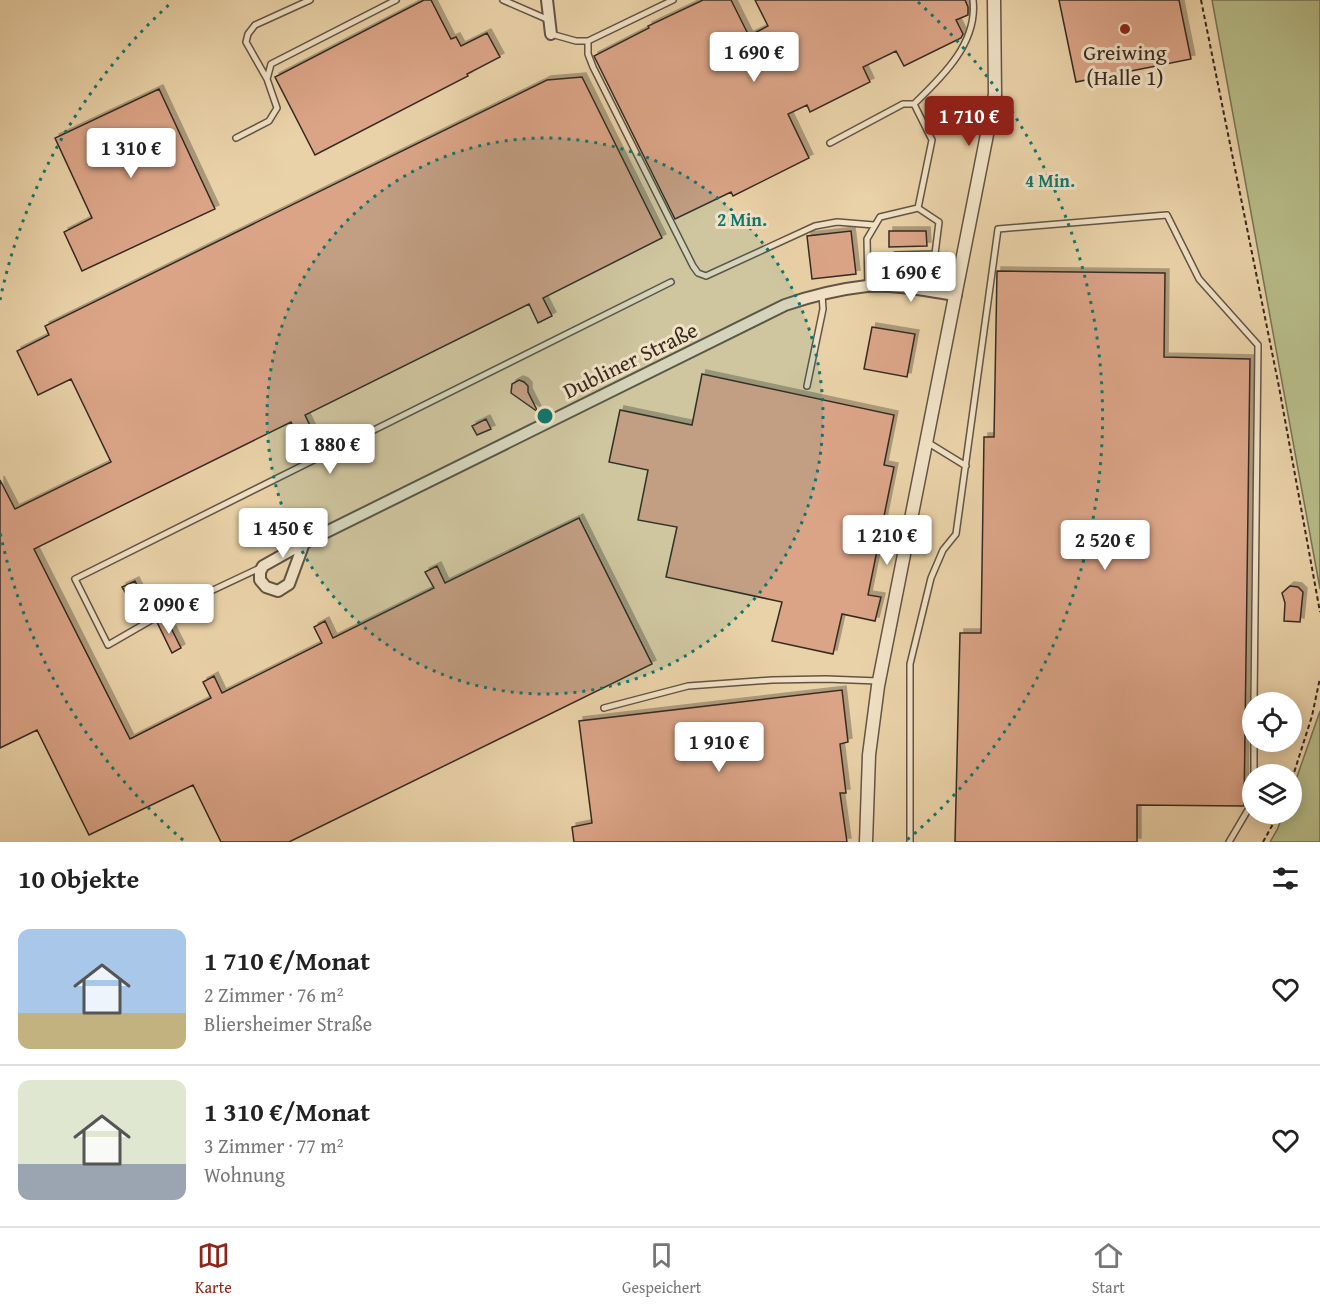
<!DOCTYPE html>
<html lang="de">
<head>
<meta charset="utf-8">
<style>
  :root { --surface:#fff; --page:#f2f2f2; --text:#222; --muted:#767676; --line:#e0e0e0; --accent:#8f2418 }
  body { margin:0; font-family:"Gentium Book Plus",serif; background:var(--page); color:var(--text); height:100vh; display:flex; flex-direction:column; font-size:22px; white-space:nowrap }
  * { box-sizing:border-box; margin:0 }
  p { font-size:20px; color:var(--muted) }
  .icon { flex:none; width:33px; height:33px; fill:none; stroke:currentColor; stroke-width:2; stroke-linecap:round; stroke-linejoin:round }
  .map { position:relative; height:842px; overflow:hidden }
  .panel { display:flex; flex-direction:column; background:var(--surface); flex:1 }
  .panel>* { flex:none }
  .fabs { position:absolute; left:1242px; top:692px; display:grid; gap:12px }
  .fabs a { display:grid; place-items:center; width:60px; height:60px; border-radius:50%; background:var(--surface); box-shadow:0 3px 15px #0003; font-size:30px }
  .price { position:absolute; translate:-50% -51px; padding:0 14px; border-radius:6px; background:#fff; color:#222; font-size:20px; line-height:39px; filter:drop-shadow(0 2px 3px #0008) }
  .price::after { content:''; position:absolute; left:50%; top:36px; width:18px; height:14px; margin-left:-9px; background:inherit; clip-path:polygon(0 0,100% 0,50% 100%) }
  .price.selected { background:var(--accent); color:#fff }
  ul { padding:0; list-style:none }
  li { display:flex; align-items:center; gap:18px; height:150px; padding:0 18px }
  li+li { border-top:2px solid var(--line) }
  li span { display:grid; place-items:center; flex:none; width:168px; height:120px; border-radius:12px; color:#555 }
  li>.icon { margin-inline-start:auto }
  span .icon { width:72px; height:72px; fill:#fffc; stroke-width:1 }
  li b { font-size:26px }
  h2 { display:flex; justify-content:space-between; align-items:center; height:72px; padding:0 18px; font-size:26px }
  .dock { display:flex; justify-content:space-around; align-items:center; height:84px; border-top:2px solid var(--line); background:var(--surface); font-size:16px; color:var(--muted) }
  .dock a { display:grid; justify-items:center; gap:3px }
  .dock .selected { color:var(--accent) }
  .map>svg:first-child { display:block }
</style>
</head>
<body>
<div class="map">
<svg width="1320" height="842" viewBox="0 0 1320 842">
  <defs>
    <filter id="shadow"><feDropShadow dx="4" dy="-4" stdDeviation="0" flood-color="#0004"/></filter>
  </defs>
  <rect width="100%" height="100%" fill="#ead2a8"/>
  <filter id="stains"><feTurbulence type="fractalNoise" baseFrequency=".00333" numOctaves="4"/><feColorMatrix values="0 0 0 0 .2 0 0 0 0 .09 0 0 0 0 .02 0 0 0 .5 -.17"/></filter>
  <radialGradient id="worn" r=".72"><stop offset=".6" stop-color="#630" stop-opacity="0"/><stop offset="1" stop-color="#630" stop-opacity=".3"/></radialGradient>
  <path fill="#b6bc88" stroke="#767355" stroke-width="1.5" d="M1212,0H1320V589Z
    M1320,711V842H1270L1277,830L1284,813H1292V791Z"/>
  <path fill="#dba487" stroke="#352a22" stroke-width="1.5" filter="url(#shadow)" d="M424,0H431L451,39L456,37L461,46L487,33L500,57L467,74L468,76L315,155L275,77Z
    M703,0H731L749,36L768,26L755,0H965L968,7V15L956,20L963,34L961,38L904,66L896,51L863,67L870,82L810,112L807,105L788,114L809,158L733,196L731,192L675,219L594,56L649,28L648,26Z
    M1059,0H1179L1191,59L1076,82Z
    M582,77L662,238L543,298L552,316L538,323L529,304L305,415L314,434L300,441L291,422L34,549L130,739L211,698L203,682L214,676L222,693L322,643L314,627L325,621L333,638L434,588L425,572L437,566L445,583L579,518L652,664L289,842H221L193,785L89,835L37,730L0,748V480L15,509L111,462L71,379L38,395L17,351L49,335L45,326L547,80Z
    M159,89L215,209L82,271L64,232L92,218L55,138Z
    M851,231L856,274L812,279L807,236Z
    M889,231H926L927,246L889,247Z
    M997,271L1165,273L1164,357L1250,359L1244,806L1137,805V842H955L960,633H981L984,437H994Z
    M872,327L915,334L907,377L864,369Z
    M702,374L894,415L884,465L894,467L868,595L881,597L875,621L842,614L833,654L772,641L782,602L666,577L677,527L638,520L648,470L609,462L620,410L692,425Z
    M519,380L524,382L528,386V392L538,412L511,393L512,384Z
    M486,419L491,429L477,435L472,426Z
    M135,581L140,591L128,597L122,587Z
    M1290,586L1298,587L1303,592L1300,622L1284,621L1285,603L1282,593Z
    M166,618L181,648L172,653L157,622Z
    M842,690L848,742L840,744L846,793H840L847,842H574L572,827L592,823L579,721Z"/>
  <g fill="none" stroke-linecap="round" stroke-linejoin="round">
    <defs>
      <path id="service" d="M503,0L549,20
        M551,34L576,41H588L673,0
        M588,41V54L593,67L693,266L698,273L706,276L815,226L837,222L874,225
        M267,79L246,42L248,34L255,25L310,0
        M914,104C942,77 978,43 973,0
        M236,138L269,121L277,108L267,79L271,64L396,0
        M830,143L903,104H914L932,140L918,208L880,217L867,239L868,286
        M896,255L935,254L939,222L918,208
        M807,386L823,309L822,295
        M927,442L966,466
        M262,567L160,615L108,645L75,579L671,282
        M604,708L688,686L772,680L826,679L878,681
        M1254,774V741
        M910,842V664L931,578L943,550L956,534L998,229L1167,215L1199,279L1258,345L1254,702
        M1229,842L1252,803"/>
      <path id="minor" d="M547,0L551,34
        M304,543L289,584L278,591L266,587L260,580V572L263,566L304,543L785,305C811,296 840,289 867,286C897,284 927,291 956,295"/>
      <path id="tertiary" d="M866,842L869,755L878,686L995,94L994,0"/>
    </defs>
    <use href="#service" stroke="#625444" stroke-width="8"/>
    <use href="#minor" stroke="#625444" stroke-width="14"/>
    <use href="#tertiary" stroke="#625444" stroke-width="15"/>
    <path stroke="#352a22" stroke-width="2" stroke-dasharray="4.5 3" stroke-linecap="butt" d="M1201,0L1279,387L1320,612
      M1292,779L1312,716L1320,678
      M1263,842L1279,813"/>
    <use href="#service" stroke="#f1e2c6" stroke-width="5"/>
    <use href="#minor" stroke="#f1e2c6" stroke-width="10"/>
    <use href="#tertiary" stroke="#f1e2c6" stroke-width="12"/>
  </g>
  <circle cx="545" cy="416" r="278" fill="#0f766e" fill-opacity=".12"/>
  <g fill="none" stroke="#0f766e" stroke-width="3" stroke-dasharray="3 6">
    <circle cx="545" cy="416" r="278"/>
    <path d="M183 840A557 557 0 0 1 0 532M0 300A557 557 0 0 1 172 2M918 2A557 557 0 0 1 907 840"/>
  </g>
  <circle fill="#8f2418" stroke="#f1e2c6" stroke-width="2" cx="1125" cy="29" r="6"/>
  <g text-anchor="middle" dominant-baseline="central" stroke-width="6" stroke-linejoin="round" paint-order="stroke">
    <g font-size="22" fill="#352a22" stroke="#f1e2c6">
      <text x="1125" y="52">Greiwing<tspan x="1125" dy="25">(Halle 1)</tspan></text>
    </g>
    <g font-size="22" fill="#352a22" stroke="#f1e2c6">
      <text transform="translate(630 360) rotate(-26)">Dubliner Straße</text>
    </g>
  </g>
  <circle cx="545" cy="416" r="9" fill="#0f766e" stroke="#f1e2c6" stroke-width="3"/>
  <g font-size="18" text-anchor="middle" font-weight="bold" fill="#0f766e" stroke="#f1e2c6" stroke-width="6" stroke-linejoin="round" paint-order="stroke">
    <text x="1050" y="187">4 Min.</text>
    <text x="742" y="226">2 Min.</text>
  </g>
  <rect width="100%" height="100%" filter="url(#stains)"/>
  <rect width="100%" height="100%" fill="url(#worn)"/>
</svg>
<div class="fabs">
<a><svg class="icon" aria-label="locate" viewBox="0 0 24 24"><circle cx="12" cy="12" r="6"/><path d="M12 2v4M12 18v4M2 12h4M18 12h4"/></svg></a>
<a><svg class="icon" aria-label="layers" viewBox="0 0 24 24"><path d="M12 4l9 5-9 5-9-5zM3 14l9 5 9-5"/></svg></a>
</div>
<b class="price" style="left:754px;top:83px">1 690 €</b>
<b class="price selected" style="left:969px;top:147px">1 710 €</b>
<b class="price" style="left:131px;top:179px">1 310 €</b>
<b class="price" style="left:911px;top:303px">1 690 €</b>
<b class="price" style="left:330px;top:475px">1 880 €</b>
<b class="price" style="left:283px;top:559px">1 450 €</b>
<b class="price" style="left:887px;top:566px">1 210 €</b>
<b class="price" style="left:1105px;top:571px">2 520 €</b>
<b class="price" style="left:169px;top:635px">2 090 €</b>
<b class="price" style="left:719px;top:773px">1 910 €</b>
</div>
<section class="panel">
<h2>10 Objekte<svg class="icon" aria-label="filters" viewBox="0 0 24 24"><path d="M4 7h16M4 17h16"/><circle cx="9" cy="7" r="2"/><circle cx="15" cy="17" r="2"/></svg></h2>
<ul>
<li><span style="background:linear-gradient(#a9c7e8 70%,#c2b280 0)"><svg class="icon" aria-label="home" viewBox="0 0 24 24"><path d="M3 11l9-7 9 7M6 9v11h12V9"/></svg></span><div><b>1 710 €/Monat</b><p>2 Zimmer · 76 m²</p><p>Bliersheimer Straße</p></div><svg class="icon" aria-label="heart" viewBox="0 0 24 24"><path d="M12 20l-8-8c-3-5 5-10 8-4 3-6 11-1 8 4z"/></svg></li>
<li><span style="background:linear-gradient(#dfe7d0 70%,#9aa5b1 0)"><svg class="icon" aria-label="home" viewBox="0 0 24 24"><path d="M3 11l9-7 9 7M6 9v11h12V9"/></svg></span><div><b>1 310 €/Monat</b><p>3 Zimmer · 77 m²</p><p>Wohnung</p></div><svg class="icon" aria-label="heart" viewBox="0 0 24 24"><path d="M12 20l-8-8c-3-5 5-10 8-4 3-6 11-1 8 4z"/></svg></li>
</ul>
</section>
<nav class="dock">
<a class="selected"><svg class="icon" aria-label="map" viewBox="0 0 24 24"><path d="M3 6l6-2 6 2 6-2v14l-6 2-6-2-6 2zM9 4v14M15 6v14"/></svg>Karte</a>
<a><svg class="icon" aria-label="saved" viewBox="0 0 24 24"><path d="M7 4h10v16l-5-4-5 4z"/></svg>Gespeichert</a>
<a><svg class="icon" aria-label="home" viewBox="0 0 24 24"><path d="M3 11l9-7 9 7M6 9v11h12V9"/></svg>Start</a>
</nav>
</body>
</html>
